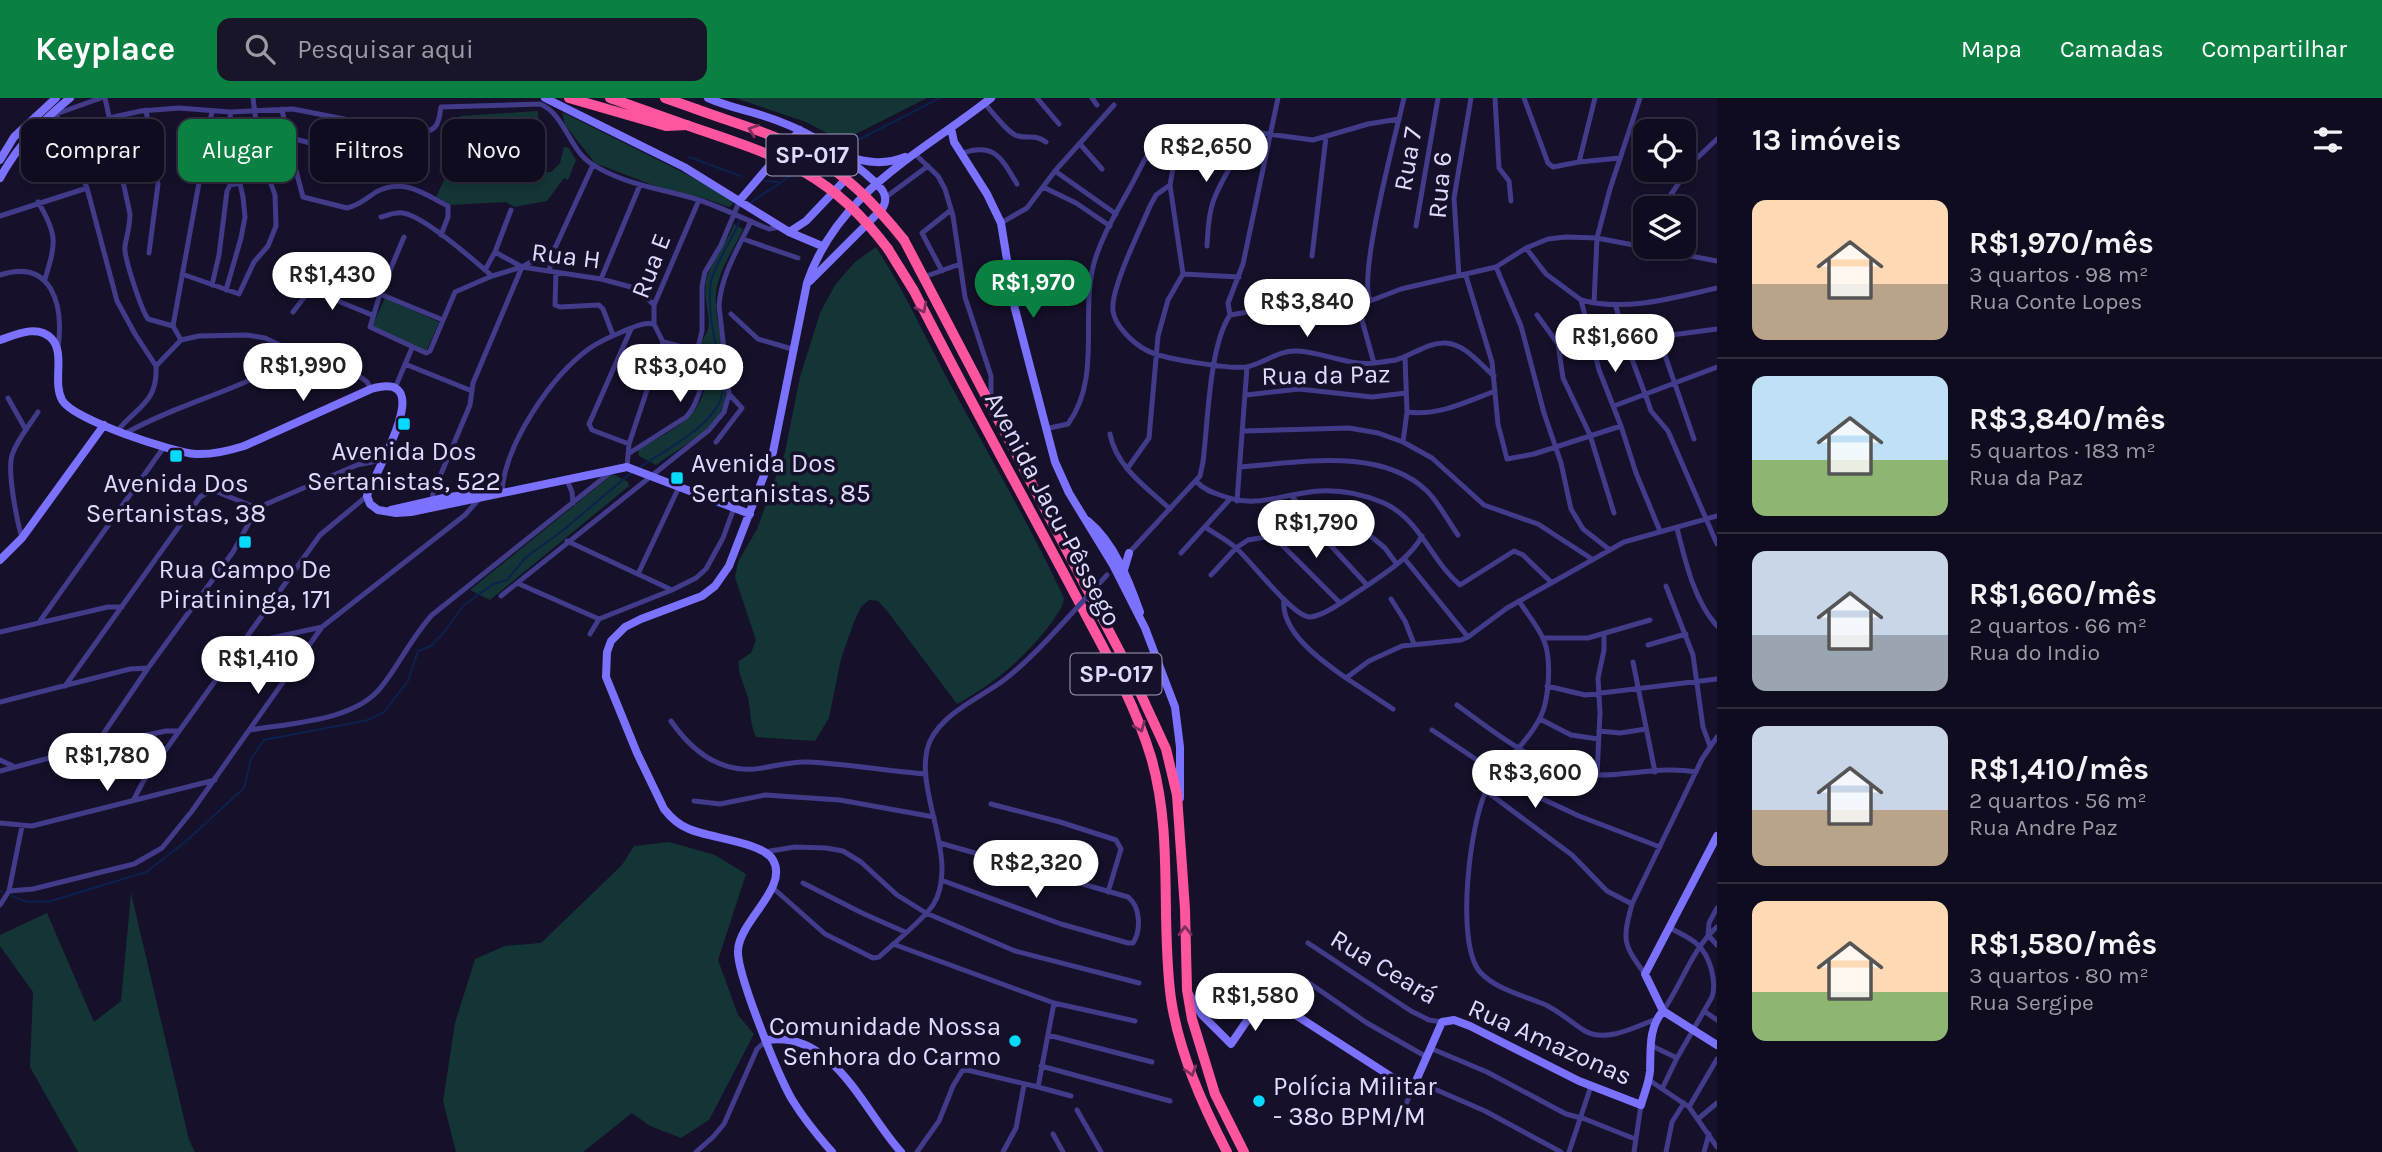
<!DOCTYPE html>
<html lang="pt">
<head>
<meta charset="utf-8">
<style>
  :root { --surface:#100c20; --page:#191529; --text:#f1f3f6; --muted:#9c9ba5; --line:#302c3e; --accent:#0b8043 }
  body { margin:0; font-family:Karla,sans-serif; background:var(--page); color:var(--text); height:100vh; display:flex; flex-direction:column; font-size:26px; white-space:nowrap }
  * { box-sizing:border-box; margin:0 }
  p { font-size:23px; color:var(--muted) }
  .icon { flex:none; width:38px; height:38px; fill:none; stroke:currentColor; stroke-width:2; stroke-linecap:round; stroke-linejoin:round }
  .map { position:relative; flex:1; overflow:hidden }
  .sheet { display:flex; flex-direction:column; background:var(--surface); width:665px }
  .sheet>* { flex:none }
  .banner { position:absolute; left:21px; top:21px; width:665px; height:63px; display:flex; gap:14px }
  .fabs { position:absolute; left:1633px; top:21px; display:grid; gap:14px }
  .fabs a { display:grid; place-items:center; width:63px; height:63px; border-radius:14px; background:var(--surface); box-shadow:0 4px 10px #0003,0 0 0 2px var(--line); font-size:35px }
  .price { position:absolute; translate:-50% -60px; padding:0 16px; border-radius:24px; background:#fff; color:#222; font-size:23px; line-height:46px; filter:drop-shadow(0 2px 4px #0008) }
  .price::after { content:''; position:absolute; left:50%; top:42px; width:21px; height:16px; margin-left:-10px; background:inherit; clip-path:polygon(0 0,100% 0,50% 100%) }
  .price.active { background:var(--accent); color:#fff }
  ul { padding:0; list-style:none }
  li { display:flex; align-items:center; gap:21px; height:175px; padding:0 35px }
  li+li { border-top:2px solid var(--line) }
  li span { display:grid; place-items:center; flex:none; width:196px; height:140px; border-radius:14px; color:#555 }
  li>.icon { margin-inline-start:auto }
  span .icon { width:84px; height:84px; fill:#fffc; stroke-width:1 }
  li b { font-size:30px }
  h2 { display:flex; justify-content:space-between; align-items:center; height:84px; padding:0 35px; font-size:30px }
  .tag { padding:0 24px; border-radius:14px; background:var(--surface); box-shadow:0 4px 10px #0003,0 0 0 2px var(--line); font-size:24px; line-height:63px }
  .tag.active { background:var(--accent); color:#fff }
  header { display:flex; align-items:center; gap:42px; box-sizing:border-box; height:98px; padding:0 35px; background:var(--accent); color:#fff }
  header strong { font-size:33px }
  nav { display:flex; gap:38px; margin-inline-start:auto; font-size:24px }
  .search { width:490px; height:63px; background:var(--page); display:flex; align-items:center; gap:18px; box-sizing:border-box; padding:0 24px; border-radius:14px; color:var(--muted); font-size:26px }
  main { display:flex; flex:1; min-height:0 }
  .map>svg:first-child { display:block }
</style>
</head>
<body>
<header>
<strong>Keyplace</strong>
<div class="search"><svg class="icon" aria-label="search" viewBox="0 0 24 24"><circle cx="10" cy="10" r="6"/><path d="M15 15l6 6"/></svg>Pesquisar aqui</div>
<nav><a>Mapa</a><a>Camadas</a><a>Compartilhar</a></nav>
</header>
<main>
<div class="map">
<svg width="1717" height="1054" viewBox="0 0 1717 1054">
  <rect width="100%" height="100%" fill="#16102b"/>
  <path fill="#133535" d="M735,0H927L842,43L806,24Z
    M538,13L541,64L463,69L460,18Z
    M562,14L686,76L730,100L733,106L729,109L703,100L663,91L595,65L565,27Z
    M564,49L569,50L576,62L568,82L564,80L547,103L514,109L506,104L451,107L436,99L446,78L439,73L449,60L458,59L460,78L551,74L560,65Z
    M734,126L743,131C734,151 718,173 716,195C713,231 738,286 719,317C707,335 674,354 656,367L639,358L638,352C665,335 704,320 705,283C705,272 699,262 700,251C700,243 706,238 708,231C711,221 703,198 706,183C711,162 727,146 734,126Z
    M876,149C904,192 924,237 948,282C987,354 1029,425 1064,500C1063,510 1057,516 1052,524C1026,559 995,585 957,606L888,514L878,503L869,502L861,509L854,524L841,561L829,620L815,643L756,639C750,626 751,614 748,600C745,587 737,576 739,563L751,555L756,542L735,479L738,464L757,431L785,354L800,279L820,215L835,187L855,164Z
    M385,200L439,224L426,254L371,230Z
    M613,376L628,384L629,388L490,502L470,492Z
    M669,744L715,757L746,776L718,862L738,917L754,936L709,1022L681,1040L650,1028L632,1015L583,1054H456L443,1003L455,925L475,861L505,848L541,845L622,767L634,748Z
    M131,795L189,1042L195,1054H78L30,969L33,894L0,848V837L47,815L94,924L121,903Z"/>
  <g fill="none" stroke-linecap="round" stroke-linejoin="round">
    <path stroke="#0c214e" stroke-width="2" d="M846,48L940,0
      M689,59L741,78
      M820,59L828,54
      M802,70L812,64
      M765,83L778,84
      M750,105L795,75
      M640,369C664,353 717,326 722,296C725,280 718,259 715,243C711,224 708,203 711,184C715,163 733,143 740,121
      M0,793L2,794
      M12,798L27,804L51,803L146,774L184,745L244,690L251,661L264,642L368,622L384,614L408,583L418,553L431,548L445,533L463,508L493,486L507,482L526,459L561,434L632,374"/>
    <path stroke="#413b8a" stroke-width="5" d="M105,0L130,116C130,128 127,136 125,148C123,158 142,213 148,221L173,228
      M1037,0L1059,26
      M1092,0L1097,7
      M1495,0L1499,70L1509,83L1511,103
      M1524,0L1548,65L1553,69L1579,64L1620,60
      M984,5C992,13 1008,36 1018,38C1029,41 1036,36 1046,44
      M441,9L540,6C565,16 569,52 592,66C624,87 664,91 699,102C723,110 746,122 769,131L780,129
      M282,11L287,39L303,99L347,110C358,108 367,100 376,94C403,79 424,96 448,108V119L441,137
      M146,12L158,86L149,155
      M55,13L87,90L117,203L135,236L156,268
      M56,16L101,0
      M109,20L141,13L179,10L230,14L293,11L380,28L427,33C439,31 439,20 441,9
      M287,39L361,58L418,67
      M1080,46L1102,71
      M963,55C995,44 1002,61 1017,86
      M915,56L938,78L945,91L953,118L965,199L991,278V304
      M1579,64L1595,0
      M1055,73L1116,116
      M1170,87L1156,97L1150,108C1141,130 1110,191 1113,213C1115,228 1133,245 1146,252C1161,261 1229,271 1246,269C1263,266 1278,252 1297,253C1323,254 1348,268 1375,265C1382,264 1390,263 1396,262C1413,257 1428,244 1446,245C1465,246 1481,267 1494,278
      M1043,89L1076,105L1110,128
      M886,99L928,68
      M38,104C58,137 56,145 45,181
      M1662,110L1692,65L1717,41
      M0,118L87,90
      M381,119C389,117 395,114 403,115C424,118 475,163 492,178
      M1001,125L1027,110L1055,73L1114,7
      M1416,128L1438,0
      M404,139L380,196L370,229L426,255L430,253L455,194L492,178L522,169L601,181L631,189L640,193L654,207
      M743,141L798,160
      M1207,148C1208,133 1208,118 1213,104C1222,77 1239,62 1245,33
      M1526,150L1546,176L1581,202L1599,272L1621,328L1636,375L1660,433
      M495,154L522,169
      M1312,158L1326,39
      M522,169L555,150
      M1496,169L1521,228L1544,315L1561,365L1571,411L1583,431L1610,452
      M485,172L495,154L511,112
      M549,173L555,150L593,67
      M942,173L922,135L951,112
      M556,174L555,207L560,209L599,207L603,211L613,237
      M182,176L239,196L254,164L268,148L276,128L275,97L260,55L253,0
      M1183,176L1170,87L1173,70L1191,43L1206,36L1245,33L1313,42L1368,26L1399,21
      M1183,176L1239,179
      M0,177C52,160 64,207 58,250
      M1459,178L1454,100L1471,0
      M1466,178L1492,264L1498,326L1507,361L1534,356L1621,328
      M924,179L960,166
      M601,181L640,87
      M212,187L219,157L227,93L230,87L240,85
      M226,192L241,140L245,119L243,99L233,54L230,14
      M380,196L443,222
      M1370,202C1358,176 1396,35 1404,0
      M1581,202C1626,214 1673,200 1717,190
      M1594,205L1597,140L1610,91L1640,0
      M1358,208L1374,265
      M1616,209L1630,256L1648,304L1651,313L1668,333L1717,446
      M293,214L306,197L314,193L372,217
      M731,216L758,241L792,251
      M1230,217L1228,205L1243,166L1278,0
      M1537,217L1558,246L1563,280L1590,337L1614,415
      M181,242L173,228L212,13
      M696,257L702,233V188L705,174L721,147L740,102
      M405,266L472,293
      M395,290L412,250
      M1246,297L1299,291L1372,299L1406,295
      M8,300L26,332
      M1614,308L1717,269
      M1407,314C1439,318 1466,304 1495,293
      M1045,331L1068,326C1101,281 1081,222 1093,169C1100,140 1118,112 1132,86C1140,72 1148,49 1163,43L1176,47L1182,55
      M118,332C138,308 158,304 156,268L181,242L199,238L247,237L265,240L299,256L359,278L367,284L371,291
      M1244,333L1349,330L1378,335L1403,344L1432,360L1484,407L1538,426L1592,461
      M126,335C181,304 246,291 299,256
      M1110,336C1116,369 1147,390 1170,411
      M1694,341L1660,243L1664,238L1717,231
      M716,344L742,310L729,296
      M1403,344L1407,314L1405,259
      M629,346L592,332L589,326L631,231
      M628,356L686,319C700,304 712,265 690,252C683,248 671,246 663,244
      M627,369L629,346L663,244L654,226V207L699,102
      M1240,369C1298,365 1380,348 1427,393C1439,405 1448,423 1458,437
      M1127,371L1149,340L1158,238L1168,202L1183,176
      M567,382L572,394L573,405
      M1197,384C1203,391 1211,394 1220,397C1258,412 1283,395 1320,393C1341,392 1365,397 1384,405C1421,422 1431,463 1460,487L1514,453L1523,457L1551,484
      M502,394C505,346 551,278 590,250C600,243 612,238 624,233C634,229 643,224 654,226
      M1292,398L1322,438L1367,487
      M1237,403L1247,269
      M432,404L433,395L470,307L473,285L522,169
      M1205,429C1215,436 1227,442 1236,450C1251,463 1293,519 1310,519C1325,518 1349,499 1362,491C1382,477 1410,461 1422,438
      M1677,430C1685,462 1694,503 1717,528
      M1273,438L1340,505
      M22,440C17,423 7,374 12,357C17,342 29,328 38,314
      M567,443L672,492
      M1181,455L1230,401
      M1127,457L1200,378L1203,364C1208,325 1209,248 1230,217L1254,213L1320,217L1344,213L1401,191L1496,169L1526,150L1548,141L1566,139L1597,140L1717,163
      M1404,460L1468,539
      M638,476L679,389
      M1211,477L1236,450L1248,442L1326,429L1353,431L1368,436L1385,450L1396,465
      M517,485L599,521
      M1666,488L1693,557L1703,629L1710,648
      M501,498L709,332L724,314L729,296L719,208C721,177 738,151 751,123
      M1284,501C1280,534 1322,563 1346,580L1369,563L1402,548L1461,542L1468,539L1507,510L1624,444L1717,418
      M1391,501L1405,523L1414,546
      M1519,503C1527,516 1539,529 1544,543C1551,559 1549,589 1545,606C1538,638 1500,664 1486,693C1470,726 1455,845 1480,874C1495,891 1525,898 1546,907C1560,914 1572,925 1585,933C1606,945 1636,929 1656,921
      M40,523L164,349
      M0,534L108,509H122
      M590,536L599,521L672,492L696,480L706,471L723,440L734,410
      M1543,540H1588L1650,522
      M239,547L322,529
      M1648,547L1686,536
      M1633,564L1655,674
      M1346,580L1393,611
      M65,588L200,399L210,393H215L257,410
      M1547,588L1585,597L1717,581
      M0,604L130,571L148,570
      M1457,607C1498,637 1546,677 1600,677C1632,677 1664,668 1696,674
      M1540,621L1571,637L1598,641
      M671,623C691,652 718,674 755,671C774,669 790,663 808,664C848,666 887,673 926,676
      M250,632C291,625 356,623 382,588C400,565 412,539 432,517L611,374
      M1432,632L1519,690L1579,718L1660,749
      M1599,633L1620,635L1646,631
      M95,648L148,570L233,454L257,410L357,367L382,362
      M0,662L13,668
      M0,673L95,648L166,633H179
      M1597,677L1600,615L1598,580L1604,552V536
      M1486,693L1572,757L1607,793L1632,806
      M134,701L144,682L320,437L367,398
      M694,703L720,706L765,697L840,702L934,719
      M991,706L1060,724L1116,742L1121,751L1108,794
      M0,725L32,728L215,682
      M940,745L1128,799C1141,809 1141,833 1133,845H1128L1061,826L941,782
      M764,754L795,749L826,750L843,753L861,764L897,797L926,815L1015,853L1139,885
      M803,785L862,815L905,834
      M773,790L825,836L873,860L879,859C893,846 924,821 933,807C962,761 910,688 930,643C944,614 980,600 1004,582C1026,565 1044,546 1062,526
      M9,793L33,791L134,766L162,750L192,713L322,529L465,417L479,401
      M0,807L9,793L22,728
      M1708,837L1709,825L1717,810
      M1708,837L1717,847
      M1308,845L1411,913L1429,922L1442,924
      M893,846L1054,905L1135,923
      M1645,876C1623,846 1622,843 1632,806L1702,661L1717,639
      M1280,907L1302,880L1367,925L1425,958
      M1663,913C1682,886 1692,851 1717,829
      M1704,913L1717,922
      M1048,937L1152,964
      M1650,947L1677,960
      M1430,950L1487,974L1566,1016L1585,1021L1635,1041
      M1041,968L1170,1003
      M1649,982L1689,1009L1717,1049
      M1416,983L1485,1013L1561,1054
      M1038,989L1071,998
      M1662,991L1677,960L1712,899C1717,884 1710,858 1698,847C1691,840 1679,835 1670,830
      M1689,1009L1717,961
      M1404,1011L1412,992
      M1077,1012L1101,1054
      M1698,1021L1717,1005
      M1053,1036L1063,1054
      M696,1054L713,1039L724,1026L757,951L767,942
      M917,1054L939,1023L953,988L962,973L967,972L1038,989L1054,905
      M1003,1054L1016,1030L1024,987
      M1569,1054L1591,988
      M1634,1054L1641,1007
      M1666,1054L1672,1024L1684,1005
      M1704,1054L1709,1036"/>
    <path stroke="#7b71ff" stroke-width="8" d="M545,0L684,69L789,134L822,148
      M708,0C726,8 745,12 764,18C802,30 836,50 866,76C877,86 892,96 882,111L810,183
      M951,30L954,44L987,96L1001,125L1015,211L1055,364L1069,395L1113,467L1146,532
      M847,58C867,65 885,67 905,59
      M0,62L14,39L56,0
      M0,80C18,47 41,24 70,0
      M740,102L800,32
      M789,134L806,123L845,82L848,74L847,61
      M0,242C15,237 37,226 51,240C66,255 52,283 62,302C73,322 172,354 196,356C213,357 228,353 244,348L371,291C441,270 373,376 367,398L370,406L378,412L396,415L411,414L627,369L750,416
      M391,412L448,399L495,394
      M1088,423C1114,444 1129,483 1140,514
      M0,462L22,440L104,327
      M1123,475L1129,455
      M1145,530L1175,609L1180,649V700
      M1189,896L1202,917L1231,946L1257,908C1265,899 1270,903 1280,907L1412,992L1442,924L1454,922L1470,928L1579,983L1641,1007C1644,996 1649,985 1650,973C1651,952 1648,930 1663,913
      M1663,913L1645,876L1717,738
      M1663,913L1717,947
      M767,942C834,932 864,1014 901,1054
      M832,1054C818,1038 804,1021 793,1003C780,982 736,874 738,852C740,822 789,790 773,762C763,744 709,740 689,731C679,727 671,720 664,711L637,655L606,579L607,554L611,543L625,529L641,521L702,498L715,488L729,468L773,354L807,185C838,94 920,56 991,0"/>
    <path stroke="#ff559f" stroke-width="10" d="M569,0L666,28L687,27
      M610,0L686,27
      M665,0L696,11
      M904,142L1131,575L1166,651L1177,697L1185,811L1187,892L1192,921L1215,996L1244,1054
      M888,151L914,193C964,292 1018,389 1070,487C1099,543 1133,599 1151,659C1174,738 1160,820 1171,901C1179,954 1202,1006 1227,1054"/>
    <path stroke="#413b8a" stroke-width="5" d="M1062,526L1107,477"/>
    <path stroke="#ff559f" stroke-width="10" d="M696,11C731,24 769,34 803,52C844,74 875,106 904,142
      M689,28C777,58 830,73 888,151"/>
  </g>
  <defs><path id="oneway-chevron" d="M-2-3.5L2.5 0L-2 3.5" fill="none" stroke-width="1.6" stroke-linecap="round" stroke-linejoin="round" transform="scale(1.75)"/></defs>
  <g stroke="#7f2f5f">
    <use href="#oneway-chevron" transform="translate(753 32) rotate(-160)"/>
    <use href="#oneway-chevron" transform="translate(922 210) rotate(63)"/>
    <use href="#oneway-chevron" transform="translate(1140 629) rotate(68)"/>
    <use href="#oneway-chevron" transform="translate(1185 833) rotate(-91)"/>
    <use href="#oneway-chevron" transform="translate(1191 973) rotate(73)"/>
  </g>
  <g fill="#06daff" stroke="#16102b" stroke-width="2.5">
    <rect x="397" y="319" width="14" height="14" rx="3.5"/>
    <rect x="169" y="351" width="14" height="14" rx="3.5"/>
    <rect x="670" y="373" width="14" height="14" rx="3.5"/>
    <rect x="238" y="437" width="14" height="14" rx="3.5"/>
    <circle cx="1015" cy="943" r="7"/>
    <circle cx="1259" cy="1003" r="7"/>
  </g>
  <g text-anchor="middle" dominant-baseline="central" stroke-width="7" stroke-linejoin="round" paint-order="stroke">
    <g fill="#16102b" stroke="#a39dbf" stroke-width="2">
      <rect x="766.5" y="36.5" width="91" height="41" rx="5"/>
      <rect x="1070.5" y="555.5" width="91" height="41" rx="5"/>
    </g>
    <g font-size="24" font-weight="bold" fill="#e0daff">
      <text x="812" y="57">SP-017</text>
      <text x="1116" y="576">SP-017</text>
    </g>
    <g font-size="26" fill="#e0daff" stroke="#16102b">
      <text transform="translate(1408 61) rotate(-80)">Rua 7</text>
      <text transform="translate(1440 87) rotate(-85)">Rua 6</text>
      <text transform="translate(566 158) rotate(7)">Rua H</text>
      <text transform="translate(651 168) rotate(-69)">Rua E</text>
      <text transform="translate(1326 277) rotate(-1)">Rua da Paz</text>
      <text transform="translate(1053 411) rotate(62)">Avenida Jacu-Pêssego</text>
      <text transform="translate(1384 869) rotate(31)">Rua Ceará</text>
      <text transform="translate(1550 944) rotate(24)">Rua Amazonas</text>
    </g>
    <g font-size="26" fill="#e0daff" stroke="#16102b">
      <text x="404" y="353">Avenida Dos<tspan x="404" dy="30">Sertanistas, 522</tspan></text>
      <text x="691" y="365" text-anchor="start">Avenida Dos<tspan x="691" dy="30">Sertanistas, 85</tspan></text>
      <text x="176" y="385">Avenida Dos<tspan x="176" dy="30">Sertanistas, 38</tspan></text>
      <text x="245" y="471">Rua Campo De<tspan x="245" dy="30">Piratininga, 171</tspan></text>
      <text x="1001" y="928" text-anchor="end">Comunidade Nossa<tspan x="1001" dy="30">Senhora do Carmo</tspan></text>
      <text x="1273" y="988" text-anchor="start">Polícia Militar<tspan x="1273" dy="30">- 38º BPM/M</tspan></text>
    </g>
  </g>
</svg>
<div class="fabs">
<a><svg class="icon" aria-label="locate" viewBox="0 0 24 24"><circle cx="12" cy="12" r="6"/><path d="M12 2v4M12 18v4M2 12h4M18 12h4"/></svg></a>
<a><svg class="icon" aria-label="layers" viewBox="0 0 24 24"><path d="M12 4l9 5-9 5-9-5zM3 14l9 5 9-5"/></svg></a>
</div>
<b class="price" style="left:1206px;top:86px">R$2,650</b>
<b class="price" style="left:332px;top:214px">R$1,430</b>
<b class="price active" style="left:1033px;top:222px">R$1,970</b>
<b class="price" style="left:1307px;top:241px">R$3,840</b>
<b class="price" style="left:1615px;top:276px">R$1,660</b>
<b class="price" style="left:303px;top:305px">R$1,990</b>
<b class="price" style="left:680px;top:306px">R$3,040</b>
<b class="price" style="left:1316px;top:462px">R$1,790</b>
<b class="price" style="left:258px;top:598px">R$1,410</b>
<b class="price" style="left:107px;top:695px">R$1,780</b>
<b class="price" style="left:1535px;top:712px">R$3,600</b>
<b class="price" style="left:1036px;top:802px">R$2,320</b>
<b class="price" style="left:1255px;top:935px">R$1,580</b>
<div class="banner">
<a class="tag">Comprar</a>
<a class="tag active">Alugar</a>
<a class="tag">Filtros</a>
<a class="tag">Novo</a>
</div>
</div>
<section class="sheet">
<h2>13 imóveis<svg class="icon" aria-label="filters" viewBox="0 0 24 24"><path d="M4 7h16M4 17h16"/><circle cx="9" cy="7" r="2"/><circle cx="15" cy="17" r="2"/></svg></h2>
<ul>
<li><span style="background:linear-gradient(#ffd9b3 60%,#b9a48a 0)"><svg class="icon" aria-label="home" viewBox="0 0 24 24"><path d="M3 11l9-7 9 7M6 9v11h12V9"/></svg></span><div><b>R$1,970/mês</b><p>3 quartos · 98 m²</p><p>Rua Conte Lopes</p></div></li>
<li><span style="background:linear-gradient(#bfe0f5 60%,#8fb573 0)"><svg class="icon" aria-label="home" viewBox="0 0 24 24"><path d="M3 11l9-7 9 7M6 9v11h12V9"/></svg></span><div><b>R$3,840/mês</b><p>5 quartos · 183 m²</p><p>Rua da Paz</p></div></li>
<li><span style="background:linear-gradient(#c9d6e8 60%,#9aa5b1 0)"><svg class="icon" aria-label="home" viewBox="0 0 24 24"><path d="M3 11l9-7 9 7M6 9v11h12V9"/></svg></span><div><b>R$1,660/mês</b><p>2 quartos · 66 m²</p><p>Rua do Indio</p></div></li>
<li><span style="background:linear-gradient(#c9d6e8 60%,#b9a48a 0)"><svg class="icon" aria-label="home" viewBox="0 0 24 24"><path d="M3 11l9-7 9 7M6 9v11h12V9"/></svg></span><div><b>R$1,410/mês</b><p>2 quartos · 56 m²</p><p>Rua Andre Paz</p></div></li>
<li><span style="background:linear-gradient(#ffd9b3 65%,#8fb573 0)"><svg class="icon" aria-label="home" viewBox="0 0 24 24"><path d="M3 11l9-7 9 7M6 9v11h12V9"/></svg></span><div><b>R$1,580/mês</b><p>3 quartos · 80 m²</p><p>Rua Sergipe</p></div></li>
</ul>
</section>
</main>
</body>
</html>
